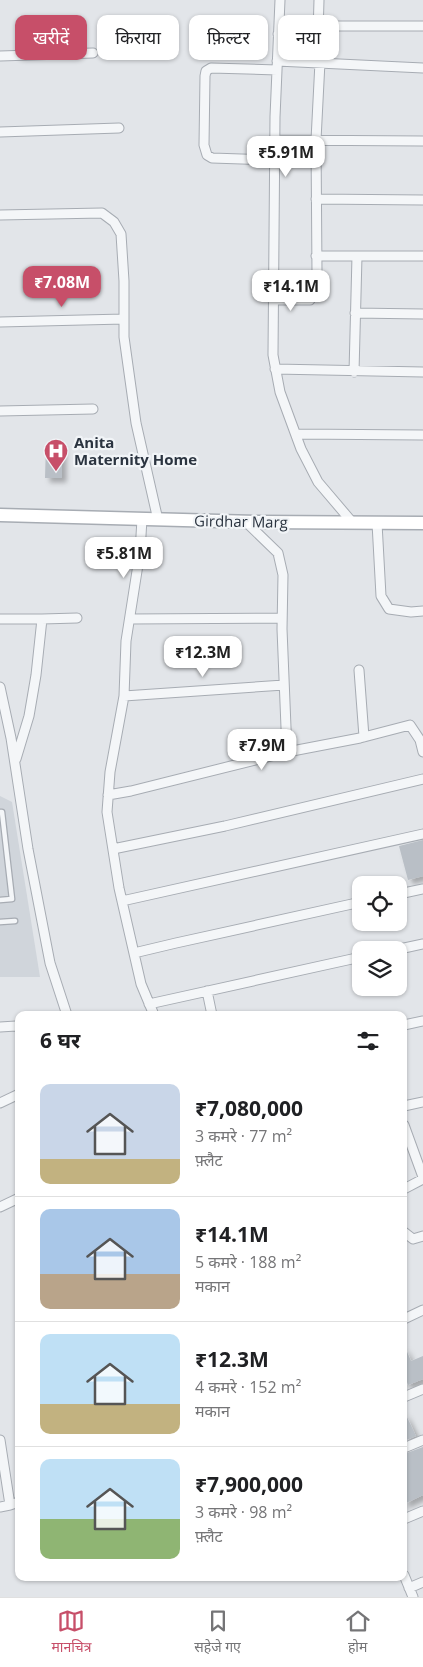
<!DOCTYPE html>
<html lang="hi">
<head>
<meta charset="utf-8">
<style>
  :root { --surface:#fff; --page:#f2f2f2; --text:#202124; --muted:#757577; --line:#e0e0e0; --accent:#c74f69 }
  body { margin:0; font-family:"Open Sans","Noto Sans Devanagari",sans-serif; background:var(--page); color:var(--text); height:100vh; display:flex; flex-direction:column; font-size:19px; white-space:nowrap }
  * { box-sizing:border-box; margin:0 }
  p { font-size:16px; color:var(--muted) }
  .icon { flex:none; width:28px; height:28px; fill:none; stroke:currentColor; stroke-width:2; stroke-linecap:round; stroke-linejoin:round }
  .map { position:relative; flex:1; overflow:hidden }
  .side { position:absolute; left:15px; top:1011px; width:392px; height:570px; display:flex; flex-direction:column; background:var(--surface); border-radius:10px; box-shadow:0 1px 4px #0004 }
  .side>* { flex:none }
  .banner { position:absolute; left:15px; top:15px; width:394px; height:45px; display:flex; gap:10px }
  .fabs { position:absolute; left:352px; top:876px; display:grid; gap:10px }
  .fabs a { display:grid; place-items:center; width:55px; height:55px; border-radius:10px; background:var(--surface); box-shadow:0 1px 4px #0004; font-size:25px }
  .price { position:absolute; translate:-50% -42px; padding:0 11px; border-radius:10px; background:#fff; color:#222; font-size:16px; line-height:32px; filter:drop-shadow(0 1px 2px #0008) }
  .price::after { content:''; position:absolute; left:50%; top:30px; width:15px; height:11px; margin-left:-8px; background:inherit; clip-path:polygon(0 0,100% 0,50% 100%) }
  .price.on { background:var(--accent); color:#fff }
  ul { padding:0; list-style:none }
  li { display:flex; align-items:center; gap:15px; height:125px; padding:0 25px }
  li+li { border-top:1px solid var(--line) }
  li span { display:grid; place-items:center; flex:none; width:140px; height:100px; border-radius:10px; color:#555 }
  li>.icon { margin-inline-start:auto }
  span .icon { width:60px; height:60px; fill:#fffc; stroke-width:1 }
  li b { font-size:21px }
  h2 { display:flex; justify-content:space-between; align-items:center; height:60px; padding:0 25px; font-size:21px }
  .pill { padding:0 18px; border-radius:10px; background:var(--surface); box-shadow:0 1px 4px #0004; font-size:18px; line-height:45px }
  .pill.on { background:var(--accent); color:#fff }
  .menu { display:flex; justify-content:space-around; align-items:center; height:70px; border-top:1px solid var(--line); background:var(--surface); font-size:14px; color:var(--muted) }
  .menu a { display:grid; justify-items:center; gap:2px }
  .menu .on { color:var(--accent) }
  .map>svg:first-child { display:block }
</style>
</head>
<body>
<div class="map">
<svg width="423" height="1597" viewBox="0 0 423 1597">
  <defs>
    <filter id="shadow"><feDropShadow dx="4.5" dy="4.5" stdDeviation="2.5" flood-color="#0004"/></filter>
  </defs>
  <rect width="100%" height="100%" fill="#e2e5e9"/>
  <path fill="#d0d5db" d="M0,796L12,802L40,977H0Z"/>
  <path fill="#b9bfc6" filter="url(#shadow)" d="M46,444H62V478H45Z
    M423,840V876L408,880L399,846Z
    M404,1345L411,1361L423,1356V1379L408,1385L407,1382L404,1383Z
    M404,1411L416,1436L404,1441Z
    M423,1447V1495L404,1504V1454Z"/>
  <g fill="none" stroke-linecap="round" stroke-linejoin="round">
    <defs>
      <path id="lane" d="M0,812H2L12,899L0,900
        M0,922L15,921"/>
      <path id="street" d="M280,0L275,117L273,355L280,392L301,449L318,482L352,522
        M318,26H423
        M278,34H318
        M0,56L93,53
        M277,61L423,68
        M0,132L119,128
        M275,140L423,141
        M275,160L212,158L207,155L204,145L205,76L206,71L211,68L277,70
        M316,199L423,200
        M0,215L102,213L114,222L121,234L124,281V337L136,423L158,520
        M316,256H423
        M317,273L316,140L320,62L318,34L319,0
        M273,300H310
        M355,313L423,314
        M0,322L124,319
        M275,369L423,372
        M354,372L357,256
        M0,411L93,409
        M296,434L423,435
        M142,519L140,552L126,641L124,696L110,772L107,812L119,888L141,984L154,1015
        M246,522L278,553L283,575L282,629L287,752
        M377,523L381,596L389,609L411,612L423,611
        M0,619H42L36,675L29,716L16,759
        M42,619L77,618
        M130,619L282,618
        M359,670L364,737
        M0,687L11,738L28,849L50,963L67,1015
        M124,696L284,685
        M108,795L131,791L287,752L360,738L410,725L420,740L423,752
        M113,849L225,826L423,779
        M399,894L423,889
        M122,901L423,834
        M395,950L423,944
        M134,953L176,943L361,902
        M207,991L212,1015
        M149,1004L361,957
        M404,1025L423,1021
        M0,1027L16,1026L19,1028
        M0,1103L19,1094
        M404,1106L423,1102
        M404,1125L423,1177
        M404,1189L423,1179
        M0,1207L19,1198
        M404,1232L413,1239L423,1236
        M404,1319L423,1310
        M404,1397L423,1389
        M0,1440L10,1505
        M404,1448L423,1440
        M0,1507L10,1505L19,1502
        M404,1519L423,1511
        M404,1575L413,1597
        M409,1588L423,1582"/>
      <path id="secondary" d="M0,515L257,522L423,523"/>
    </defs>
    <use href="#lane" stroke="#a7acb3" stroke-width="7"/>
    <use href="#street" stroke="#a7acb3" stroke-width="11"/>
    <use href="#secondary" stroke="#a7acb3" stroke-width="15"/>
    <use href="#lane" stroke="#f4f6f8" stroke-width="4.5"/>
    <use href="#street" stroke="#f4f6f8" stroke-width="9"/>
    <use href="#secondary" stroke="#fff" stroke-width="12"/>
  </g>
  <defs>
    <symbol id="hospital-pin" viewBox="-11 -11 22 30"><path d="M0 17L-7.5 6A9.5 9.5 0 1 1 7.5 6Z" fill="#c74f69" stroke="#f1f4f7"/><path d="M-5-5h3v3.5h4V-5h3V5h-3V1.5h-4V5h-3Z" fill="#fff"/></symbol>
  </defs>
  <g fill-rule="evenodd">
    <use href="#hospital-pin" x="42" y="437" width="28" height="38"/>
  </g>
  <g text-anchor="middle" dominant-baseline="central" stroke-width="4.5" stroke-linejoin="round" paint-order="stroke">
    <g font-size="15" font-weight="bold" fill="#2b3440" stroke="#f1f4f7" text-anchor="start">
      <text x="74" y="442">Anita<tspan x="74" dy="17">Maternity Home</tspan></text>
    </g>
    <g font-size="15" fill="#2b3440" stroke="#f1f4f7">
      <text transform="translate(241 521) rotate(1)">Girdhar Marg</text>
    </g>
  </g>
</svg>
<div class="fabs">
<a><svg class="icon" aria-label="locate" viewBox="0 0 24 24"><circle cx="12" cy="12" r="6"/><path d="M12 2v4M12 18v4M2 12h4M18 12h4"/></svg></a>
<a><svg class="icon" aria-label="layers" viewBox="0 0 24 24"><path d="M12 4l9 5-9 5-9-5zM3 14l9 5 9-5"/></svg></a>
</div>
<b class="price" style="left:286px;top:178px">₹5.91M</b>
<b class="price on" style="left:62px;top:308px">₹7.08M</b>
<b class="price" style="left:291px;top:312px">₹14.1M</b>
<b class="price" style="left:124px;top:579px">₹5.81M</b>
<b class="price" style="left:203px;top:678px">₹12.3M</b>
<b class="price" style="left:262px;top:771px">₹7.9M</b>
<div class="banner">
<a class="pill on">खरीदें</a>
<a class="pill">किराया</a>
<a class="pill">फ़िल्टर</a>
<a class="pill">नया</a>
</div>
<section class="side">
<h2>6 घर<svg class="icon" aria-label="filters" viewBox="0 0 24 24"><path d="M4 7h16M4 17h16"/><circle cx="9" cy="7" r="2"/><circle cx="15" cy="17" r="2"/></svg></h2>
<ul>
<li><span style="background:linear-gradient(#c9d6e8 75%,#c2b280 0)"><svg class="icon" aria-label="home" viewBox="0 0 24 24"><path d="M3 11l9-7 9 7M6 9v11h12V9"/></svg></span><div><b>₹7,080,000</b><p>3 कमरे · 77 m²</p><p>फ़्लैट</p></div></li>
<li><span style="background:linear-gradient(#a9c7e8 65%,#b9a48a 0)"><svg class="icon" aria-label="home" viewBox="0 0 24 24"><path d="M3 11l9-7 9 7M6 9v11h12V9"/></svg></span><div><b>₹14.1M</b><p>5 कमरे · 188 m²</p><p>मकान</p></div></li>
<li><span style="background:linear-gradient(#bfe0f5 70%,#c2b280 0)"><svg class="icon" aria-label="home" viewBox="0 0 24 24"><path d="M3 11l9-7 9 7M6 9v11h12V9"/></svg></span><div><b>₹12.3M</b><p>4 कमरे · 152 m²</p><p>मकान</p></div></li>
<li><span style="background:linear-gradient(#bfe0f5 60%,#8fb573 0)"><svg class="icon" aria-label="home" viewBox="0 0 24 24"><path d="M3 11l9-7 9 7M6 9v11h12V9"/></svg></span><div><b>₹7,900,000</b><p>3 कमरे · 98 m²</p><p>फ़्लैट</p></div></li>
</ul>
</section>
</div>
<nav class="menu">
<a class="on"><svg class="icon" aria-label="map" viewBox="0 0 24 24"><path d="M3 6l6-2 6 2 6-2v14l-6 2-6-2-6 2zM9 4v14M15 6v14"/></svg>मानचित्र</a>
<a><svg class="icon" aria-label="saved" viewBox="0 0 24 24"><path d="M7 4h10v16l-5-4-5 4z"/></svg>सहेजे गए</a>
<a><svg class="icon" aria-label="home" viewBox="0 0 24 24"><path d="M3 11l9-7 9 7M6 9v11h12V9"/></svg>होम</a>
</nav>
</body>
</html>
